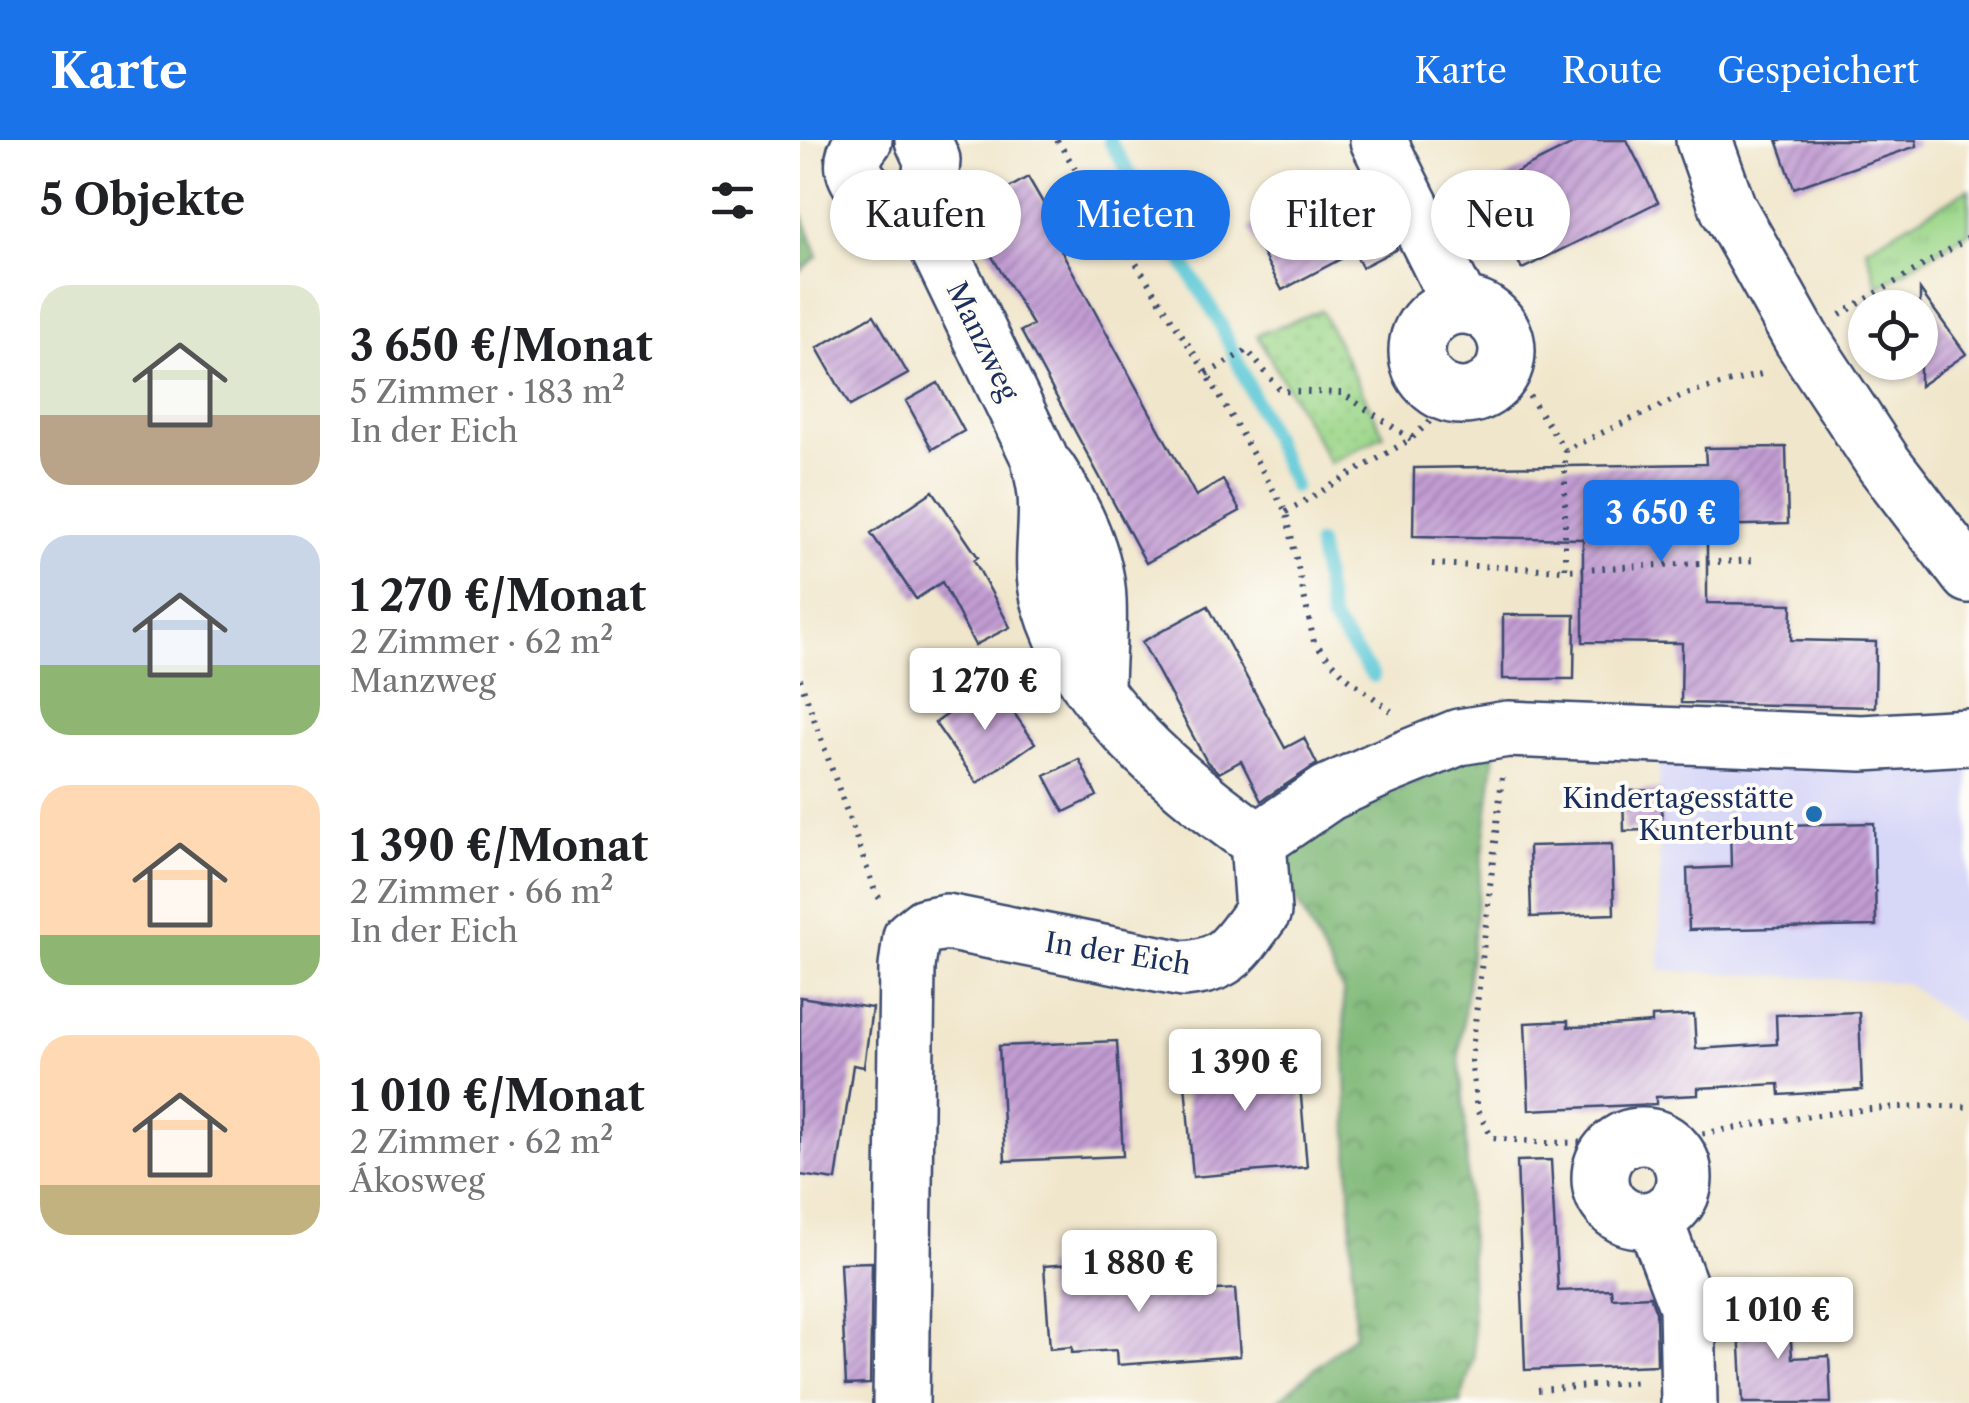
<!DOCTYPE html>
<html lang="de">
<head>
<meta charset="utf-8">
<style>
  :root { --surface:#fff; --page:#f6f6f6; --text:#202124; --muted:#757577; --accent:#1a73e8 }
  body { margin:0; font-family:"Libre Caslon Text",serif; background:var(--page); color:var(--text); height:100vh; display:flex; flex-direction:column; font-size:38px; white-space:nowrap }
  * { box-sizing:border-box; margin:0 }
  p { font-size:32px; color:var(--muted) }
  .icon { flex:none; width:55px; height:55px; fill:none; stroke:currentColor; stroke-width:2; stroke-linecap:round; stroke-linejoin:round }
  .map { position:relative; flex:1; overflow:hidden }
  .details { display:flex; flex-direction:column; background:var(--surface); width:800px }
  .details>* { flex:none }
  .hud { position:absolute; left:30px; top:30px; width:950px; height:90px; display:flex; gap:20px }
  .controls { position:absolute; left:1048px; top:150px; display:grid; gap:20px }
  .controls a { display:grid; place-items:center; width:90px; height:90px; border-radius:50%; background:var(--surface); box-shadow:0 2px 8px #0004; font-size:50px }
  .price { position:absolute; translate:-50% -85px; padding:0 22px; border-radius:10px; background:#fff; color:#222; font-size:32px; line-height:65px; filter:drop-shadow(0 2px 5px #0008) }
  .price::after { content:''; position:absolute; left:50%; top:60px; width:30px; height:22px; margin-left:-15px; background:inherit; clip-path:polygon(0 0,100% 0,50% 100%) }
  .price.selected { background:var(--accent); color:#fff }
  ul { padding:0; list-style:none }
  li { display:flex; align-items:center; gap:30px; height:250px; padding:0 40px }
  li span { display:grid; place-items:center; flex:none; width:280px; height:200px; border-radius:30px; color:#555 }
  li>.icon { margin-inline-start:auto }
  span .icon { width:120px; height:120px; fill:#fffc; stroke-width:1 }
  li b { font-size:42px }
  h2 { display:flex; justify-content:space-between; align-items:center; height:120px; padding:0 40px; font-size:42px }
  .pill { padding:0 35px; border-radius:45px; background:var(--surface); box-shadow:0 2px 8px #0004; font-size:35px; line-height:90px }
  .pill.selected { background:var(--accent); color:#fff }
  header { display:flex; align-items:center; gap:60px; box-sizing:border-box; height:140px; padding:0 50px; background:var(--accent); color:#fff }
  header strong { font-size:48px }
  nav { display:flex; gap:55px; margin-inline-start:auto; font-size:35px }
  main { display:flex; flex:1; min-height:0 }
  .map>svg:first-child { display:block }
</style>
</head>
<body>
<header>
<strong>Karte</strong>
<nav><a>Karte</a><a>Route</a><a>Gespeichert</a></nav>
</header>
<main>
<section class="details">
<h2>5 Objekte<svg class="icon" aria-label="filters" viewBox="0 0 24 24"><path d="M4 7h16M4 17h16"/><circle cx="9" cy="7" r="2"/><circle cx="15" cy="17" r="2"/></svg></h2>
<ul>
<li><span style="background:linear-gradient(#dfe7d0 65%,#b9a48a 0)"><svg class="icon" aria-label="home" viewBox="0 0 24 24"><path d="M3 11l9-7 9 7M6 9v11h12V9"/></svg></span><div><b>3 650 €/Monat</b><p>5 Zimmer · 183 m²</p><p>In der Eich</p></div></li>
<li><span style="background:linear-gradient(#c9d6e8 65%,#8fb573 0)"><svg class="icon" aria-label="home" viewBox="0 0 24 24"><path d="M3 11l9-7 9 7M6 9v11h12V9"/></svg></span><div><b>1 270 €/Monat</b><p>2 Zimmer · 62 m²</p><p>Manzweg</p></div></li>
<li><span style="background:linear-gradient(#ffd9b3 75%,#8fb573 0)"><svg class="icon" aria-label="home" viewBox="0 0 24 24"><path d="M3 11l9-7 9 7M6 9v11h12V9"/></svg></span><div><b>1 390 €/Monat</b><p>2 Zimmer · 66 m²</p><p>In der Eich</p></div></li>
<li><span style="background:linear-gradient(#ffd9b3 75%,#c2b280 0)"><svg class="icon" aria-label="home" viewBox="0 0 24 24"><path d="M3 11l9-7 9 7M6 9v11h12V9"/></svg></span><div><b>1 010 €/Monat</b><p>2 Zimmer · 62 m²</p><p>Ákosweg</p></div></li>
</ul>
</section>
<div class="map">
<svg width="1169" height="1263" viewBox="0 0 1169 1263">
  <defs>
    <pattern id="grass-tufts" width="24" height="20" patternUnits="userSpaceOnUse" patternTransform="scale(2.5)"><rect width="24" height="20" fill="#9dd78a"/><path d="M3 7l-1-3M5 7V3M7 7l1-3M15 17l-1-3M17 17v-4M19 17l1-3" fill="none" stroke="#87b97a"/></pattern>
    <pattern id="forest-crowns" width="20" height="18" patternUnits="userSpaceOnUse" patternTransform="scale(2.5)"><rect width="20" height="18" fill="#7eb876"/><path d="M2 6a3 3 0 1 1 6 0M12 15a3 3 0 1 1 6 0" fill="none" stroke="#669664"/></pattern>
    <pattern id="park-dots" width="8" height="8" patternUnits="userSpaceOnUse" patternTransform="scale(2.5)"><rect width="8" height="8" fill="#9dd78a"/><path d="M2 2h.1M6 6h.1" fill="none" stroke="#87b97a" stroke-width="1.8" stroke-linecap="round"/></pattern>
    <pattern id="building-hatch" width="6" height="6" patternUnits="userSpaceOnUse" patternTransform="scale(2.5)"><rect width="6" height="6" fill="#c29cd3"/><path d="M-1 1l2-2M0 6l6-6M5 7l2-2" fill="none" stroke="#9d80ae"/></pattern>
  </defs>
  <rect width="100%" height="100%" fill="#fdfcf7"/>
  <filter id="ink" filterUnits="userSpaceOnUse"><feTurbulence type="fractalNoise" baseFrequency=".01" numOctaves="2"/><feDisplacementMap in="SourceGraphic" scale="20" xChannelSelector="R" yChannelSelector="G"/><feConvolveMatrix kernelMatrix="1 2 1 2 8 2 1 2 1" color-interpolation-filters="sRGB"/></filter>
  <filter id="wash" filterUnits="userSpaceOnUse"><feTurbulence type="fractalNoise" baseFrequency=".0048" numOctaves="4" result="noise"/><feDisplacementMap in="SourceGraphic" scale="40" xChannelSelector="R" yChannelSelector="G"/><feGaussianBlur stdDeviation="2.25" result="paint"/><feColorMatrix in="noise" values="0 0 0 0 0 0 0 0 0 0 0 0 0 0 0 0 0 1.4 0 .05"/><feComposite in="paint" operator="in"/></filter>
  <g filter="url(#wash)">
    <rect width="100%" height="100%" fill="#f0e6cb"/>
    <path fill="#d7d7f8" d="M859,611L1169,619V889L1106,843L860,830Z"/>
    <path fill="url(#grass-tufts)" stroke="#5c8374" stroke-width="2.5" d="M1169,49V92L1078,147L1066,108Z"/>
    <path fill="url(#forest-crowns)" stroke="#4c746a" stroke-width="2.5" d="M0,68L18,116L0,131Z
      M696,603L659,916L665,977L674,1217L660,1263H475L555,1194L543,851L471,710Z"/>
    <path fill="url(#park-dots)" stroke="#5c8374" stroke-width="2.5" d="M521,170L584,295L530,323L457,195Z"/>
    <g fill="none" stroke-linecap="round" stroke-linejoin="round">
      <path stroke="#5ec9d7" stroke-width="14" d="M309,0L420,183L494,346
        M518,404L531,479L573,536"/>
    </g>
    <g id="blocks">
      <path fill="url(#building-hatch)" d="M781,0H827L858,62L722,129L682,49Z
        M977,0H1116L1117,6L994,48Z
        M228,37L268,106L261,110L396,356L423,340L440,371L346,423L221,191L233,185L166,73Z
        M511,55L525,81L571,56L597,109L562,127L554,112L482,150L449,88Z
        M1120,150L1166,214L1120,246Z
        M74,175L108,234L50,266L17,208Z
        M138,243L164,291L132,309L106,261Z
        M986,307L988,384L907,386V463L992,464L991,500L1076,502L1075,567L881,563L882,503L783,502V399L613,396L614,328L906,324L905,308Z
        M133,351L178,417L174,420L210,487L175,505L142,442L116,459L71,393Z
        M408,466L485,608L504,598L517,624L461,661L441,621L419,633L407,622L342,502Z
        M703,475H775L774,539H703Z
        M193,543L235,603L177,643L135,583Z
        M279,619L297,656L264,672L245,636Z
        M861,650L862,689L824,691L823,651Z
        M1074,683L1076,786L889,790L887,729L931,727L930,686Z
        M812,704L814,774L731,777L729,706Z
        M0,857L72,868L64,927L53,925L36,1040L0,1035Z
        M1059,872L1062,950L980,955L979,944L898,948V955L856,957V964L729,970L725,883L768,881V887L810,886L852,883V877L894,875L896,909L977,904L976,875Z
        M317,901L323,1016L205,1021L199,906Z
        M497,910L507,1027L393,1037L383,920Z
        M751,1020L758,1151L811,1149L812,1158L850,1156L856,1172L857,1225L725,1230L717,1021Z
        M308,1121L309,1139L397,1133L398,1151L435,1149L440,1216L317,1225L316,1210L272,1213V1207L250,1209L244,1126Z
        M72,1122L70,1244L46,1245L40,1123Z
        M989,1167L992,1218L1029,1216L1031,1263H943L938,1170Z"/>
    </g>
  </g>
  <g filter="url(#ink)">
    <use href="#blocks" fill-opacity="0" stroke="#3b4a6e" stroke-width="2.5"/>
    <g fill="none" stroke-linecap="round" stroke-linejoin="round">
      <defs>
        <path id="minor" d="M64,0C27,43 98,71 127,85L132,20L123,0
          M578,0L661,166
          M904,0L928,68L1001,198L1084,324L1169,435
          M127,85L239,317C241,329 245,342 246,355C249,390 239,426 250,462C278,562 376,643 458,701
          M617 211a45 45 0 1 1 90 0a45 45 0 1 1-90 0Z
          M248,330C271,365 292,405 297,447C301,481 296,517 296,551
          M800 1038a42 42 0 1 1 84 0a42 42 0 1 1-84 0Z
          M854,1079L887,1166L889,1263
          M101,1263L107,827L111,797L125,786L146,782L383,829C430,826 437,805 463,771L458,701L528,653L578,630L659,597L708,589L1062,603L1169,597"/>
      </defs>
      <use href="#minor" stroke="#3b4a6e" stroke-width="60"/>
      <path stroke="#3b4a6e" stroke-width="6" stroke-dasharray="2.5 8" stroke-linecap="butt" d="M257,0L407,234L486,372L514,502L544,535L591,571
        M1040,175L1169,98
        M706,221L765,310L886,254L965,233
        M407,234L447,210L481,251L542,253L611,299
        M765,310V430L958,420
        M486,372L611,299L632,279L644,253
        M632,424L765,430
        M0,539L76,754L82,761
        M702,638L671,920L677,970L692,998L746,1003L820,1002
        M861,1000C962,985 1067,961 1169,967
        M738,1250L841,1242"/>
      <use href="#minor" stroke="#fff" stroke-width="55"/>
    </g>
  </g>
  <circle fill="#1f6fb2" stroke="#fdfcf7" stroke-width="4" cx="1014" cy="674" r="10"/>
  <g text-anchor="middle" dominant-baseline="central" stroke-width="8" stroke-linejoin="round" paint-order="stroke">
    <g font-size="28" fill="#1b2f5e" stroke="#fdfcf7">
      <text transform="translate(183 201) rotate(64)">Manzweg</text>
      <text transform="translate(318 813) rotate(9)">In der Eich</text>
    </g>
    <g font-size="28" fill="#1b2f5e" stroke="#fdfcf7" text-anchor="end">
      <text x="994" y="658">Kindertagesstätte<tspan x="994" dy="32">Kunterbunt</tspan></text>
    </g>
  </g>
</svg>
<div class="controls">
<a><svg class="icon" aria-label="locate" viewBox="0 0 24 24"><circle cx="12" cy="12" r="6"/><path d="M12 2v4M12 18v4M2 12h4M18 12h4"/></svg></a>
</div>
<b class="price selected" style="left:861px;top:425px">3 650 €</b>
<b class="price" style="left:185px;top:593px">1 270 €</b>
<b class="price" style="left:445px;top:974px">1 390 €</b>
<b class="price" style="left:339px;top:1175px">1 880 €</b>
<b class="price" style="left:978px;top:1222px">1 010 €</b>
<div class="hud">
<a class="pill">Kaufen</a>
<a class="pill selected">Mieten</a>
<a class="pill">Filter</a>
<a class="pill">Neu</a>
</div>
</div>
</main>
</body>
</html>
